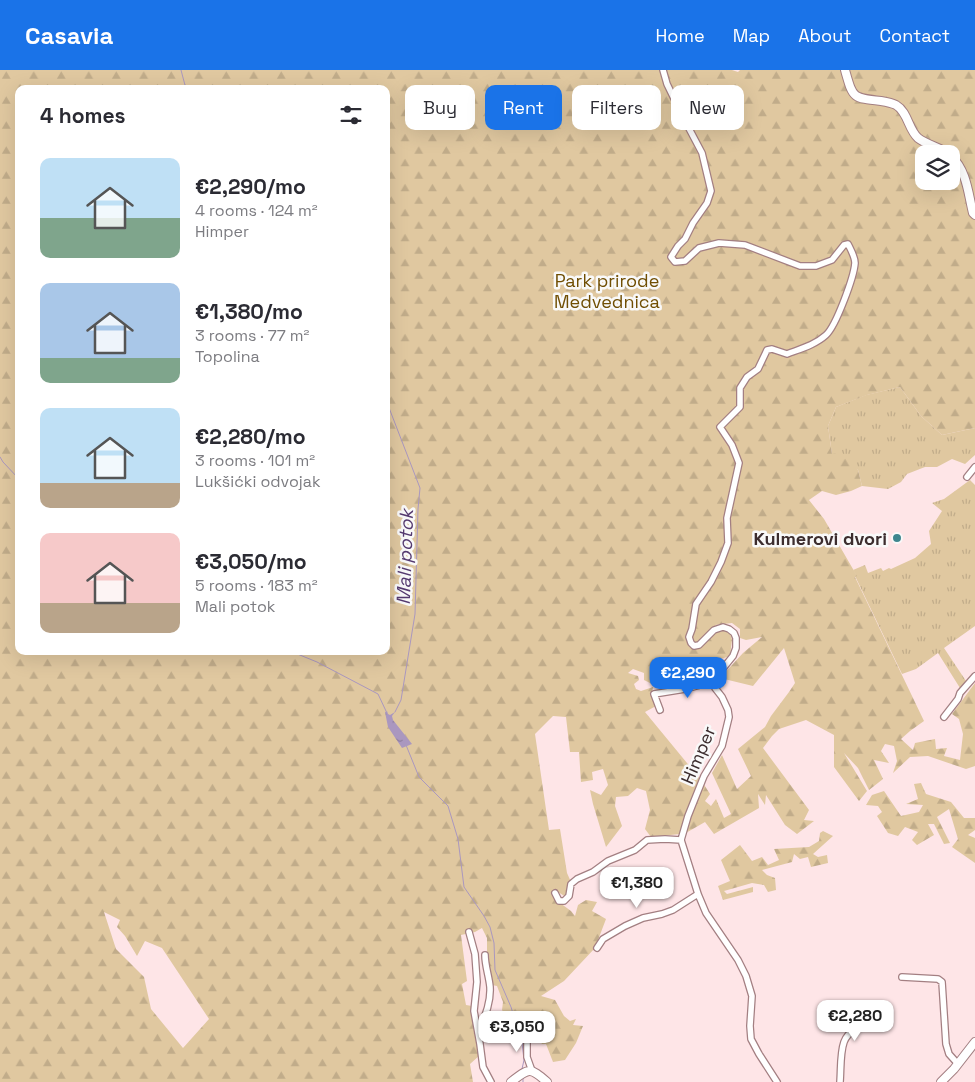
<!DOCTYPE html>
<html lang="en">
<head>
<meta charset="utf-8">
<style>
  :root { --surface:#fff; --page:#f7f7f7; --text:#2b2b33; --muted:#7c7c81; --accent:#1a73e8 }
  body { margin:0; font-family:"Space Grotesk",sans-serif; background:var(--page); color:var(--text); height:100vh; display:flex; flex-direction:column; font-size:19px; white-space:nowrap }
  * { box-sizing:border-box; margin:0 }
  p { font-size:16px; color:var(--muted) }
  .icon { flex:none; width:28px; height:28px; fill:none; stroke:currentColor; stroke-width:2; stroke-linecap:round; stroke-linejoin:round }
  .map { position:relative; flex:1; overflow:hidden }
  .sheet { position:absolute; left:15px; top:15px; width:375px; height:570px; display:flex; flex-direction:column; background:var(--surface); border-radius:10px; box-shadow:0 5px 20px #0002 }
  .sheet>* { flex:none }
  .banner { position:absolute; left:405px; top:15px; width:475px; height:45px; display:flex; gap:10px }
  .fabs { position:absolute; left:915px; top:75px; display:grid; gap:10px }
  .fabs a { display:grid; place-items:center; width:45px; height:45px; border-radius:10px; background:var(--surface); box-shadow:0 5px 20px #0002; font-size:25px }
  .price { position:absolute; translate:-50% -42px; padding:0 11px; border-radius:10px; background:#fff; color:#222; font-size:16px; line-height:32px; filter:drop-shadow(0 1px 2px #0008) }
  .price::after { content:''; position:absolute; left:50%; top:30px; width:15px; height:11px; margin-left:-8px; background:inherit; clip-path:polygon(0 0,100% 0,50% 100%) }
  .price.on { background:var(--accent); color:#fff }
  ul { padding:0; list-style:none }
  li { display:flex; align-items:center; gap:15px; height:125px; padding:0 25px }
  li span { display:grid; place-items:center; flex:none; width:140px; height:100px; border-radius:10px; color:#555 }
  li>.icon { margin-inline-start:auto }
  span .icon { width:60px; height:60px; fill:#fffc; stroke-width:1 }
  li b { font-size:21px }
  h2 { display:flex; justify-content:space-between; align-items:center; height:60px; padding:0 25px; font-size:21px }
  .tag { padding:0 18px; border-radius:10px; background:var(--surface); box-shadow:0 5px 20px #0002; font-size:18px; line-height:45px }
  .tag.on { background:var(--accent); color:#fff }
  header { display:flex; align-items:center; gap:30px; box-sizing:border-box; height:70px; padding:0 25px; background:var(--accent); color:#fff }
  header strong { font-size:24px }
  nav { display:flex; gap:28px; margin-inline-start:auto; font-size:18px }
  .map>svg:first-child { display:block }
</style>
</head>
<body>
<header>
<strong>Casavia</strong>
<nav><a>Home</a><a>Map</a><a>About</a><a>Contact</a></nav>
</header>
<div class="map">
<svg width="975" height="1012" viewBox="0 0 975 1012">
  <defs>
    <pattern id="grass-tufts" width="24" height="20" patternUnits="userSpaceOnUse" patternTransform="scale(1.25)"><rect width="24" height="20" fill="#e0c8a0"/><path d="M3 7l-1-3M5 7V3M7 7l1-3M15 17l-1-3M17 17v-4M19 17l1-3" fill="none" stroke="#c1ac8a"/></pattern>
    <pattern id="forest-firs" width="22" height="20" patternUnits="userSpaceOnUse" patternTransform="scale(1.25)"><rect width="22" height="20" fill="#e0c8a0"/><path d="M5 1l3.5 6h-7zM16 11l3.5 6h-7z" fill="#c1ac8a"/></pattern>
    <pattern id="water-ripples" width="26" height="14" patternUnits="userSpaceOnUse" patternTransform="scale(1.25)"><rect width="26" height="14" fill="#aa97bf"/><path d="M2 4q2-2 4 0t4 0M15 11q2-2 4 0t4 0" fill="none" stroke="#8c7c9c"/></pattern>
  </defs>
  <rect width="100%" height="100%" fill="#fee5e7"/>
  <path fill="url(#grass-tufts)" d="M900,317L921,346L942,365L975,358V385L965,394L952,389L937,397H925L907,404L901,412L888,419L862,416L858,400L832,384L828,356L836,337L866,325Z
    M970,410L975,415V556L944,578L966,611L960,618L938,583L916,599L902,604L855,506L856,505L853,500L865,495L868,503L881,498L883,501L889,498L891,499L915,488L931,474L929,461L942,441L932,433L944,429Z"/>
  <path fill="url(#forest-firs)" fill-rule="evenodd" d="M0,0H732L738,2L740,0H975V358L942,365L921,346L900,317L867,325L836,337L828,356L832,384L842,383L858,400L862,416L851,421L836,425L822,421L809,430L824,449L857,506L855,507L924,651L910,661L901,669L913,680L915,673L935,669L936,679L947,678L944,686L960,690L963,664L959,649L952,644L975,613V696L966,699L928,686L910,687L893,703L897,691L894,676L885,674L881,681L889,693L874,690L883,709L869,720L858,698L844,683L867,721L859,731L834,697V665L806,650L779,659L772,666L763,678L809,740L804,750L814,751L797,764L785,755L766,725L765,735L758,724L759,738L714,764L705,752L684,764L703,713L710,724L705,731L711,736L716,729L724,748L731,744L712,703L722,685L737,719L751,706L738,679L765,657L771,646L789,622L795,613L784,578L753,616L720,608L743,583L762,567L746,570L740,568V559L732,553L715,555L720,559H725L730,563L732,570L730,586L715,591L712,607L699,614L661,621L659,615L663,604L657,607L652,614L644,610V603L633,599L628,603L638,606L639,610L634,614L636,619L641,621L653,617L652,623L656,636L645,642L701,710L680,764L651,767L645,759L650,740L646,721L637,718L628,726L616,727L615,736L622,756L606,777L593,734L590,720L601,725L608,715L603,699L592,702L593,710L581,712L579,682H570L566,647L553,646L535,664L549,760L560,759L567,803L571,812L566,827L558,822L556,830L571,841L575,846L578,835L586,830L597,832L592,841L606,849L595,878L564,911L541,926L555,930L564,946L570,951L576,949L573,955L583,956L576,973L565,990L553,992L546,974H542L536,965L531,966L523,947L509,951L502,940L503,932L497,916L492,915L487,892V868L482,858L475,862L461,865L467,911L462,914L466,935L472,936L480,985L470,994L473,1012H0ZM19,19H386V581H19ZM924,84H951V111H924ZM104,842L120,850L117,857L125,866L137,886L145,871L162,878L209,949L183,978L151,939L144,907L116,879Z
    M921,713L926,724L951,732L964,748H975V760L968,765L975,768V793L952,777L958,769L949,739L937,747L950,773L944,774L934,754H928L934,765L917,775L912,770L918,762L905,757L898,766L888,763L877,746L882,742L878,736L866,735L872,725L884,721L901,746L919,742L923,735L906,734L918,729L914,714Z
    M823,761L833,766L813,784L818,787L827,785L828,793L811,797L808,787L800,789L794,784L792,792L762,800L767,805L775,808L776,820L768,822L764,815L752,813L724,821L727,824L753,817V822L723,830L718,816L730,811L721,790L740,775L752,791L762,787L768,795L779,790L774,779L809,777L819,771L820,763Z"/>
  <path fill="url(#water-ripples)" d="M387,641L388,644L390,645L395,642L392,646L393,650L412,674L402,678L388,657L385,642Z"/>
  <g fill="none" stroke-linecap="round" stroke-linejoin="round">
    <path stroke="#aa97bf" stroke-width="1" d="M181,0L186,19
      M386,330L420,418L418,439L415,544L401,630L395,642
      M0,387L3,392L19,409
      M290,581L317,592L378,624L386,641
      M406,675L419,707L448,736L458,769L464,817L484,846L490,857L494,873L495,900L511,937L522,973L524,990L522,999
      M523,1008V1012"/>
    <defs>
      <path id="street" d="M663,0L667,14L684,49L702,83L711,121L707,133L693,153L685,169L678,176L671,187L675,192L685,191L699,178L719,173L745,175L800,196H816L832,190L844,175L848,174C851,180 855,187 855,193C854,207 836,256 826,265C815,275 800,279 787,284L772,279L767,280L758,299L747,307L740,318V337L720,357L732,375L739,393L727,448L728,473L721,492L711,512L696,534L692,559L689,567L691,573L694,576L699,575L714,560L723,557L729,559L734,563L736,568V578L733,586L720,602L715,613V618L722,627L728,640L729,647L722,676L704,706L688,746L681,770L698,824L706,843L738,890L746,906L752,926L750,956L751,969L759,984L777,1012
        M967,407L975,397
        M660,640L654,624L685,619L712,612L715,613
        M944,647L958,629L960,623L975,606
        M555,823L559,831H564L569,826L571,814L577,809L593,802L608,791L635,780L647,770L665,769L681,770
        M469,862L475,884L477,912L474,941L480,974L483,997L491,1012
        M597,878L603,869L625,856L643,848L662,844L673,840L698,824
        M902,907L938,909L942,912L946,974L949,984L958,994
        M527,961V987L532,1001
        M478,963C484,948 491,934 490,917C489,906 485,896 485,885
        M840,1012C841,1000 840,983 844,972C849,958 872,948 885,940"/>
      <path id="secondary" d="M845,0C853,28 852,28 881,31C887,32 892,33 896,35C908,42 908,59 918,68C927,75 939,77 949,84
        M951,86C967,101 968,123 973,143L975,145
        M511,1012C529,998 530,997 547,1012
        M941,1012L954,999L975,972"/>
    </defs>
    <use href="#street" stroke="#a37f82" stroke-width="8"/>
    <use href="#secondary" stroke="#a37f82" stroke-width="10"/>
    <use href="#street" stroke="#fff" stroke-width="5.5"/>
    <use href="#secondary" stroke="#fff" stroke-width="8"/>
  </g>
  <circle fill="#3e868e" stroke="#f9f9f9" stroke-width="2" cx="897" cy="468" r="5"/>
  <g text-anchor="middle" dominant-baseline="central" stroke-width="5" stroke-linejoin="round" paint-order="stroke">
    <g font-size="18" fill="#704e03" stroke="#f9f9f9">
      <text x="607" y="210">Park prirode<tspan x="607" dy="21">Medvednica</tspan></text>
    </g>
    <g font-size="18" font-weight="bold" fill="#3c2d2e" stroke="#f9f9f9" text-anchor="end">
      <text x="887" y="468">Kulmerovi dvori</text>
    </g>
    <g font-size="18" fill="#3c2d2e" stroke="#f9f9f9">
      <text transform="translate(698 685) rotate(-67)">Himper</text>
    </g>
    <g font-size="19" font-style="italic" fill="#553a70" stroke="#f9f9f9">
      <text transform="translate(405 487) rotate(-88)">Mali potok</text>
    </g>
  </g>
</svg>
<div class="fabs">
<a><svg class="icon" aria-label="layers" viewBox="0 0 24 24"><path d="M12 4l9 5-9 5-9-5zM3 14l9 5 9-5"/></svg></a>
</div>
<b class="price on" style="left:688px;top:629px">€2,290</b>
<b class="price" style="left:637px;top:839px">€1,380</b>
<b class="price" style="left:855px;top:972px">€2,280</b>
<b class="price" style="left:517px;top:983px">€3,050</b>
<div class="banner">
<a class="tag">Buy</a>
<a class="tag on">Rent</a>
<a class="tag">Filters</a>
<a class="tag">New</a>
</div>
<section class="sheet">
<h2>4 homes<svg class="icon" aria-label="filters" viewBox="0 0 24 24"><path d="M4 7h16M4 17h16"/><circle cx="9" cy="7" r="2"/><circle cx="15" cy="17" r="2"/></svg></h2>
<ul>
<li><span style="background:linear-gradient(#bfe0f5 60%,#7fa58c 0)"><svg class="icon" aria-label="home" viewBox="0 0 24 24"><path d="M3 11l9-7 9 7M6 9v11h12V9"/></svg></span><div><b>€2,290/mo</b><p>4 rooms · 124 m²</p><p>Himper</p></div></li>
<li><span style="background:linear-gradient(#a9c7e8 75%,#7fa58c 0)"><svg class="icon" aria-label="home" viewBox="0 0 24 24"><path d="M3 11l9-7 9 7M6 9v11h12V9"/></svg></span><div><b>€1,380/mo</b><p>3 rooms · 77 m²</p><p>Topolina</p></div></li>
<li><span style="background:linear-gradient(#bfe0f5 75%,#b9a48a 0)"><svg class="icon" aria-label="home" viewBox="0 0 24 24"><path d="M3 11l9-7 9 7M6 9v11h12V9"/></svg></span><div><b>€2,280/mo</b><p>3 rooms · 101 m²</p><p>Lukšićki odvojak</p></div></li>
<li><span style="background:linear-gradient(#f6c9c9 70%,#b9a48a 0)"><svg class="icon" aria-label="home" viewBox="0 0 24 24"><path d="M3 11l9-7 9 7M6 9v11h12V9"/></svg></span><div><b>€3,050/mo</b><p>5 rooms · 183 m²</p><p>Mali potok</p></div></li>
</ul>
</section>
</div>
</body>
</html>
